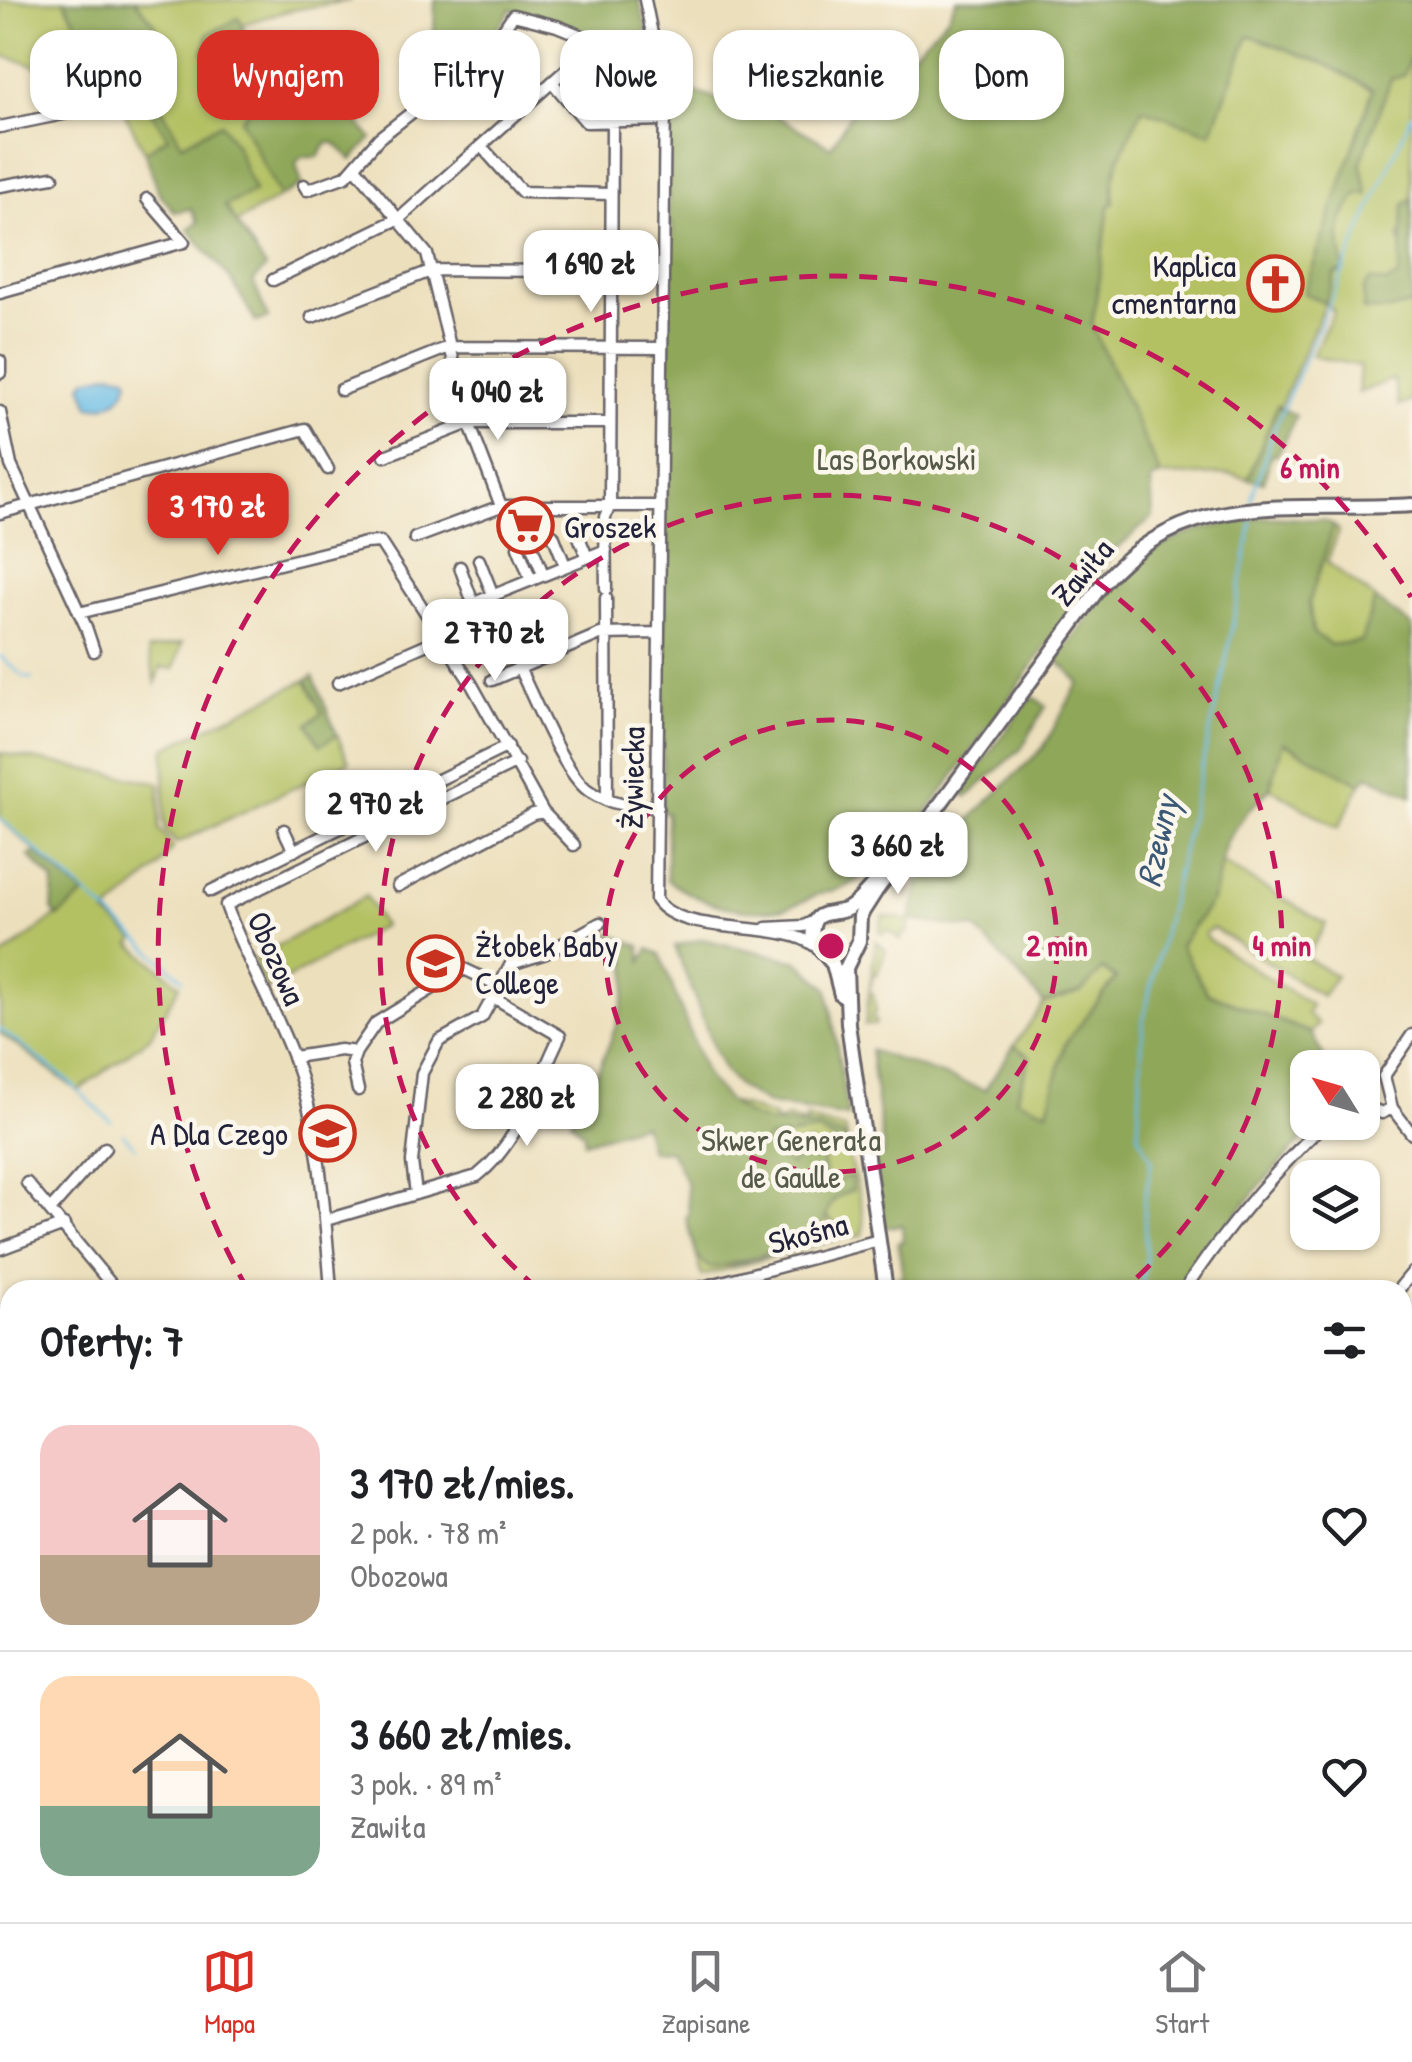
<!DOCTYPE html>
<html lang="pl">
<head>
<meta charset="utf-8">
<style>
  :root { --surface:#fff; --page:#f2f2f2; --text:#202124; --muted:#757577; --line:#e0e0e0; --accent:#d93025 }
  body { margin:0; font-family:"Patrick Hand",sans-serif; background:var(--page); color:var(--text); height:100vh; display:flex; flex-direction:column; font-size:38px; white-space:nowrap }
  * { box-sizing:border-box; margin:0 }
  p { font-size:32px; color:var(--muted) }
  .icon { flex:none; width:55px; height:55px; fill:none; stroke:currentColor; stroke-width:2; stroke-linecap:round; stroke-linejoin:round }
  .map { position:relative; flex:1; overflow:hidden }
  .details { position:absolute; left:0px; top:1280px; width:1412px; height:642px; display:flex; flex-direction:column; background:var(--surface); border-radius:30px 30px 0 0; box-shadow:0 2px 8px #0004 }
  .details>* { flex:none }
  .banner { position:absolute; left:30px; top:30px; width:1352px; height:90px; display:flex; gap:20px }
  .needle { width:65px; rotate:307deg }
  .buttons { position:absolute; left:1290px; top:1050px; display:grid; gap:20px }
  .buttons a { display:grid; place-items:center; width:90px; height:90px; border-radius:20px; background:var(--surface); box-shadow:0 2px 8px #0004; font-size:50px }
  .price { position:absolute; translate:-50% -85px; padding:0 22px; border-radius:20px; background:#fff; color:#222; font-size:32px; line-height:65px; filter:drop-shadow(0 2px 5px #0008) }
  .price::after { content:''; position:absolute; left:50%; top:60px; width:30px; height:22px; margin-left:-15px; background:inherit; clip-path:polygon(0 0,100% 0,50% 100%) }
  .price.on { background:var(--accent); color:#fff }
  ul { padding:0; list-style:none }
  li { display:flex; align-items:center; gap:30px; height:250px; padding:0 40px }
  li+li { border-top:2px solid var(--line) }
  li span { display:grid; place-items:center; flex:none; width:280px; height:200px; border-radius:30px; color:#555 }
  li>.icon { margin-inline-start:auto }
  span .icon { width:120px; height:120px; fill:#fffc; stroke-width:1 }
  li b { font-size:42px }
  h2 { display:flex; justify-content:space-between; align-items:center; height:120px; padding:0 40px; font-size:42px }
  .chip { padding:0 35px; border-radius:30px; background:var(--surface); box-shadow:0 2px 8px #0004; font-size:35px; line-height:90px }
  .chip.on { background:var(--accent); color:#fff }
  .tab-bar { display:flex; justify-content:space-around; align-items:center; height:140px; border-top:2px solid var(--line); background:var(--surface); font-size:28px; color:var(--muted) }
  .tab-bar a { display:grid; justify-items:center; gap:5px }
  .tab-bar .on { color:var(--accent) }
  .map>svg:first-child { display:block }
</style>
</head>
<body>
<div class="map">
<svg width="1412" height="1922" viewBox="0 0 1412 1922">
  <rect width="100%" height="100%" fill="#fbf7ec"/>
  <filter id="ink" filterUnits="userSpaceOnUse"><feTurbulence type="fractalNoise" baseFrequency=".01" numOctaves="2"/><feDisplacementMap in="SourceGraphic" scale="20" xChannelSelector="R" yChannelSelector="G"/><feConvolveMatrix kernelMatrix="1 2 1 2 8 2 1 2 1" color-interpolation-filters="sRGB"/></filter>
  <filter id="wash" filterUnits="userSpaceOnUse"><feTurbulence type="fractalNoise" baseFrequency=".0048" numOctaves="4" result="noise"/><feDisplacementMap in="SourceGraphic" scale="40" xChannelSelector="R" yChannelSelector="G"/><feGaussianBlur stdDeviation="2.25" result="paint"/><feColorMatrix in="noise" values="0 0 0 0 0 0 0 0 0 0 0 0 0 0 0 0 0 1.4 0 .05"/><feComposite in="paint" operator="in"/></filter>
  <g filter="url(#wash)">
    <rect width="100%" height="100%" fill="#ecdfbc"/>
    <path fill="#b4c163" stroke="#6b724f" stroke-width="2.5" fill-rule="evenodd" d="M0,0H64L88,44L117,59L168,137L145,152L112,88L0,55Z
      M135,0H352L287,11L243,24L238,18L219,75L258,64L275,77L241,120L280,197L236,223L225,205L254,191L236,146L221,124L182,145L150,87L142,47L154,24Z
      M1412,18V220L1399,235L1403,255L1398,277L1386,283L1364,288L1363,309L1389,310L1412,304V401L1399,406L1393,379L1358,393L1360,366L1312,356L1334,311L1325,303L1280,407L1277,406L1248,479L1232,474L1161,476L1092,326L1109,206L1114,202C1108,170 1128,139 1142,108L1211,133L1249,35L1323,63L1373,90L1356,140ZM1344,179L1367,195L1358,194C1334,226 1339,232 1343,270L1335,273L1324,302L1304,292Z
      M1334,526L1339,531L1327,562L1375,599L1362,641L1331,645L1313,633L1309,602Z
      M182,643L174,669L161,667L156,683L148,650Z
      M306,680L322,713L308,724L320,744L337,735L349,762L177,843L166,832L164,822L165,748Z
      M1282,742L1361,784L1338,828L1270,788Z
      M0,753L160,783L159,829L173,847L157,869L106,914L135,939L131,944L180,985L150,1037L78,1091L0,1033V958L84,895L0,819Z
      M1222,863L1326,924L1306,958L1336,976L1322,996L1213,928L1205,933L1207,939L1311,1005L1307,1014L1318,1024L1311,1033L1207,993L1180,945L1213,899Z
      M366,896L383,926L267,990L254,959Z
      M883,916L910,920L908,933H903L901,940L887,929L883,934L879,932Z
      M876,941L886,950L877,974H873L869,993L873,994L876,1011L871,1019L876,1020L875,1025H865Z
      M1103,969L1116,979L1065,1044L1048,1112L1016,1100L1030,1057L1014,1046L1044,1003L1081,992Z
      M719,1091L728,1101L774,1117L776,1123L787,1118L808,1125L806,1118L844,1129C851,1145 846,1147 849,1159C855,1177 866,1211 863,1235L855,1237L837,1226L826,1215L834,1197L793,1193Z
      M826,1217L841,1233L842,1238L702,1276L697,1257C703,1263 709,1266 718,1266C735,1267 811,1245 820,1233C823,1229 825,1222 826,1217Z
      M1412,1611V1660L1405,1672L1402,1634L1410,1623L1405,1619Z
      M1412,1700V1757L1403,1743L1402,1703L1407,1706Z"/>
    <path fill="#8fa759" stroke="#58644a" stroke-width="2.5" d="M64,0H135L155,24L142,47L150,87L182,144L221,123L236,146L254,192L225,206L266,268L253,281L268,318L256,322L232,281L188,229L198,222L191,209L175,212L159,193L145,152L168,137L117,60L105,64L88,44Z
      M435,0H639L652,50L643,54L556,22L511,9L491,40L461,69L434,33Z
      M956,0H1412V53L1404,75L1391,79L1361,162L1368,195L1358,194C1334,226 1339,232 1344,270L1335,274L1325,303L1304,293L1373,89L1323,63L1249,35L1211,133L1142,109C1128,140 1109,170 1114,203L1109,206L1092,326L1161,476L1151,480L1153,517L1115,550L918,826L910,821C892,844 875,868 851,884C843,890 832,890 822,893C810,897 798,905 785,908C743,916 701,905 667,880V813L662,812L668,241L672,240V224L668,223L670,85L764,113L766,110L831,147L878,67L896,70L948,17Z
      M239,18L258,64L219,75L204,53L208,34Z
      M275,77L295,91L323,77L330,92L372,138L352,160L335,143H327L318,157H301L296,164L302,185L280,197L241,120Z
      M1412,198V304L1389,310H1363L1364,288L1370,280L1386,283L1398,277C1404,252 1400,229 1404,205Z
      M1277,406L1296,416L1277,455L1271,454L1264,482L1248,479Z
      M1268,517L1324,520L1334,526L1309,602L1313,633L1331,645L1361,641L1375,599L1412,626V796L1368,775L1361,784L1283,742L1270,788L1245,814L1226,843L1213,899L1180,945L1207,993L1311,1033L1329,1067L1308,1068V1122L1316,1123L1317,1126C1264,1176 1222,1231 1180,1290H898L897,1278L903,1277L898,1242L903,1241L902,1225L885,1227L874,1156L884,1154L870,1050L985,1090L1014,1046L1030,1056L1016,1099L1048,1111L1065,1044L1116,978L1103,969L1081,992L1044,1003L976,929L910,920L919,884L976,813L1043,748L1079,682L1057,660C1126,565 1147,531 1268,517Z
      M313,676L337,735L320,745L308,724L322,713L306,680Z
      M1032,696L1046,706L1021,749L967,797L960,792Z
      M35,852L85,895L58,917L52,910L54,881L29,856Z
      M609,933L640,946L642,961L649,949L660,954L704,1070L710,1081L729,1102L747,1115L768,1123L820,1127L846,1138L845,1147L818,1131L766,1139L767,1146L790,1165L798,1156L795,1146L811,1143L814,1157L822,1158L826,1181L851,1177L853,1190C814,1204 837,1219 811,1240L720,1267H709L697,1257L686,1217L689,1215L686,1182L670,1150L650,1151L643,1124L584,1142V1133L571,1121C592,1089 635,998 626,960C623,951 614,940 609,933Z
      M702,939L798,961L828,989L848,1117L768,1104L739,1087L724,1070L715,1052L675,946Z
      M1091,1913H1136L1141,1922H1096Z"/>
    <path fill="#69bce5" stroke="#466f90" stroke-width="2.5" d="M112,373L127,376L129,380C124,399 110,408 90,406L82,385L86,379Z"/>
    <g fill="none" stroke-linecap="round" stroke-linejoin="round">
      <path stroke="#69bce5" stroke-width="2.5" d="M1251,500L1273,432L1412,114
        M0,656L24,677L32,679
        M0,818L183,979
        M0,1029L66,1079L111,1122
        M123,1134L136,1148
        M1140,1290L1146,1260L1144,1203L1152,1160L1138,1135L1143,1021L1224,670L1252,522"/>
    </g>
  </g>
  <g filter="url(#ink)">
    <g fill="none" stroke-linecap="round" stroke-linejoin="round">
      <defs>
        <path id="minor" d="M645,0L665,97L656,900C682,938 782,919 815,946
          M552,82L586,122L664,120
          M0,127L107,105
          M481,146L522,192L611,194
          M355,167L427,254L469,423L501,506
          M304,185L307,190L346,176L379,138L465,71L493,45L513,15L557,26L597,42
          M0,186L53,177
          M273,280L400,218L597,42L661,66
          M0,293L184,242L147,199
          M312,317L433,270L663,272
          M0,361V373
          M341,390L449,347L662,348
          M0,412L11,465L86,627L94,651
          M385,456L469,423H609
          M0,513L305,429L328,469
          M575,527L587,557
          M553,535L565,565
          M415,538L501,506H660
          M531,544L543,574
          M518,547L531,580
          M479,560L493,595
          M460,567L473,603
          M606,589L605,517L610,505L612,121
          M606,598L607,801
          M79,613L365,543L380,542L471,683L543,812L574,845
          M447,614L606,550
          M519,668C534,698 564,774 589,791C611,806 633,806 658,807
          M492,680L600,634L659,633
          M338,683L441,638
          M284,830L294,851
          M398,886L533,814L543,812
          M211,891L508,746
          M766,928L804,926L816,920
          M356,1052L352,1063L358,1090
          M294,1057L340,1050L356,1052L376,1023L464,969L498,985
          M1362,1105L1382,1113L1392,1108L1384,1076L1412,1035
          M1392,1108L1412,1134
          M27,1183L116,1290
          M416,1194L412,1162L422,1073L439,1041L482,1017L511,964L546,953L600,923
          M51,1209L105,1148
          M326,1220L477,1176C519,1144 537,1082 560,1036L493,997
          M0,1249L64,1225
          M331,1290C325,1216 320,1122 292,1054C272,1003 244,956 226,905L517,762
          M692,1290L879,1240
          M1184,1290C1225,1229 1273,1173 1326,1122
          M1398,1290L1412,1273
          M0,1476L10,1473
          M1402,1477L1412,1455
          M1402,1601L1412,1607
          M0,1655L10,1644
          M1402,1837L1412,1831
          M1156,1912L1161,1922
          M1364,1912L1377,1922
          M1307,1922L1314,1912"/>
        <path id="tertiary" d="M841,995L833,964L813,941C809,904 832,918 849,908C858,903 866,892 873,885
          M886,1290L848,1024L846,968L859,941L860,916L876,891L1103,583C1188,484 1297,513 1412,505
          M0,1661L10,1689
          M1402,1750L1412,1765
          M49,1912V1922
          M691,1922L699,1912"/>
      </defs>
      <use href="#minor" stroke="#696468" stroke-width="15"/>
      <use href="#tertiary" stroke="#696468" stroke-width="18"/>
      <use href="#minor" stroke="#fff" stroke-width="10"/>
      <use href="#tertiary" stroke="#fff" stroke-width="12"/>
    </g>
  </g>
  <g fill="none" stroke="#c2185b" stroke-width="5" stroke-dasharray="18 12">
    <circle cx="831" cy="946" r="226"/>
    <path d="M538 1289A451 451 0 1 1 1124 1289"/>
    <path d="M248 1290A677 677 0 0 1 1411 597"/>
  </g>
  <defs>
    <symbol id="church-ring" viewBox="-11 -11 22 22"><circle r="9.5" fill="#fbf7ec" stroke="#c8321e" stroke-width="1.5"/><path d="M-1.2-6h2.4v3.5h3.3v2.4h-3.3V6h-2.4V-.1h-3.3v-2.4h3.3Z" fill="#c8321e"/></symbol>
    <symbol id="supermarket-ring" viewBox="-11 -11 22 22"><circle r="9.5" fill="#fbf7ec" stroke="#c8321e" stroke-width="1.5"/><path d="M-6-5.5h2.5l.6 2H6L4.5 2H-2.5L-4.4-4H-6ZM-1.5 3.2a1.3 1.3 0 1 0 .1 0ZM3 3.2a1.3 1.3 0 1 0 .1 0Z" fill="#c8321e"/></symbol>
    <symbol id="school-ring" viewBox="-11 -11 22 22"><circle r="9.5" fill="#fbf7ec" stroke="#c8321e" stroke-width="1.5"/><path d="M0-5L7-2L0 1L-7-2ZM-4 1L0 2.5L4 1V4Q0 6-4 4Z" fill="#c8321e"/></symbol>
  </defs>
  <g fill-rule="evenodd">
    <use href="#church-ring" x="1244" y="252" width="63" height="63"/>
    <use href="#supermarket-ring" x="494" y="494" width="63" height="63"/>
    <use href="#school-ring" x="404" y="932" width="63" height="63"/>
    <use href="#school-ring" x="296" y="1102" width="63" height="63"/>
  </g>
  <g text-anchor="middle" dominant-baseline="central" stroke-width="9" stroke-linejoin="round" paint-order="stroke">
    <g font-size="32" fill="#22223b" stroke="#fbf7ec" text-anchor="end">
      <text x="1236" y="265">Kaplica<tspan x="1236" dy="37">cmentarna</tspan></text>
      <text x="564" y="526" text-anchor="start">Groszek</text>
      <text x="475" y="945" text-anchor="start">Żłobek Baby<tspan x="475" dy="37">College</tspan></text>
      <text x="288" y="1133">A Dla Czego</text>
    </g>
    <g font-size="32" fill="#555a49" stroke="#fbf7ec">
      <text x="897" y="458">Las Borkowski</text>
      <text x="791" y="1139">Skwer Generała<tspan x="791" dy="37">de Gaulle</tspan></text>
    </g>
    <g font-size="32" fill="#22223b" stroke="#fbf7ec">
      <text transform="translate(1082 572) rotate(-50)">Zawiła</text>
      <text transform="translate(632 778) rotate(-89)">Żywiecka</text>
      <text transform="translate(277 958) rotate(66)">Obozowa</text>
      <text transform="translate(808 1233) rotate(-15)">Skośna</text>
    </g>
    <g font-size="35" font-style="italic" fill="#3b5876" stroke="#fbf7ec">
      <text transform="translate(1157 841) rotate(-78)">Rzewny</text>
    </g>
  </g>
  <circle cx="831" cy="946" r="15" fill="#c2185b" stroke="#fbf7ec" stroke-width="5"/>
  <g font-size="30" text-anchor="middle" font-weight="bold" fill="#c2185b" stroke="#fbf7ec" stroke-width="9" stroke-linejoin="round" paint-order="stroke">
    <text x="1310" y="478">6 min</text>
    <text x="1057" y="956">2 min</text>
    <text x="1282" y="956">4 min</text>
  </g>
</svg>
<div class="buttons">
<a><svg class="needle" viewBox="-14 -14 28 28"><path d="M0-13l5 13h-10z" fill="#e53935"/><path d="M0 13l5-13h-10z" fill="#757577"/></svg></a>
<a><svg class="icon" aria-label="layers" viewBox="0 0 24 24"><path d="M12 4l9 5-9 5-9-5zM3 14l9 5 9-5"/></svg></a>
</div>
<b class="price" style="left:591px;top:315px">1 690 zł</b>
<b class="price" style="left:498px;top:443px">4 040 zł</b>
<b class="price on" style="left:218px;top:558px">3 170 zł</b>
<b class="price" style="left:495px;top:684px">2 770 zł</b>
<b class="price" style="left:376px;top:855px">2 970 zł</b>
<b class="price" style="left:898px;top:897px">3 660 zł</b>
<b class="price" style="left:527px;top:1149px">2 280 zł</b>
<div class="banner">
<a class="chip">Kupno</a>
<a class="chip on">Wynajem</a>
<a class="chip">Filtry</a>
<a class="chip">Nowe</a>
<a class="chip">Mieszkanie</a>
<a class="chip">Dom</a>
</div>
<section class="details">
<h2>Oferty: 7<svg class="icon" aria-label="filters" viewBox="0 0 24 24"><path d="M4 7h16M4 17h16"/><circle cx="9" cy="7" r="2"/><circle cx="15" cy="17" r="2"/></svg></h2>
<ul>
<li><span style="background:linear-gradient(#f6c9c9 65%,#b9a48a 0)"><svg class="icon" aria-label="home" viewBox="0 0 24 24"><path d="M3 11l9-7 9 7M6 9v11h12V9"/></svg></span><div><b>3 170 zł/mies.</b><p>2 pok. · 78 m²</p><p>Obozowa</p></div><svg class="icon" aria-label="heart" viewBox="0 0 24 24"><path d="M12 20l-8-8c-3-5 5-10 8-4 3-6 11-1 8 4z"/></svg></li>
<li><span style="background:linear-gradient(#ffd9b3 65%,#7fa58c 0)"><svg class="icon" aria-label="home" viewBox="0 0 24 24"><path d="M3 11l9-7 9 7M6 9v11h12V9"/></svg></span><div><b>3 660 zł/mies.</b><p>3 pok. · 89 m²</p><p>Zawiła</p></div><svg class="icon" aria-label="heart" viewBox="0 0 24 24"><path d="M12 20l-8-8c-3-5 5-10 8-4 3-6 11-1 8 4z"/></svg></li>
</ul>
</section>
</div>
<nav class="tab-bar">
<a class="on"><svg class="icon" aria-label="map" viewBox="0 0 24 24"><path d="M3 6l6-2 6 2 6-2v14l-6 2-6-2-6 2zM9 4v14M15 6v14"/></svg>Mapa</a>
<a><svg class="icon" aria-label="saved" viewBox="0 0 24 24"><path d="M7 4h10v16l-5-4-5 4z"/></svg>Zapisane</a>
<a><svg class="icon" aria-label="home" viewBox="0 0 24 24"><path d="M3 11l9-7 9 7M6 9v11h12V9"/></svg>Start</a>
</nav>
</body>
</html>
